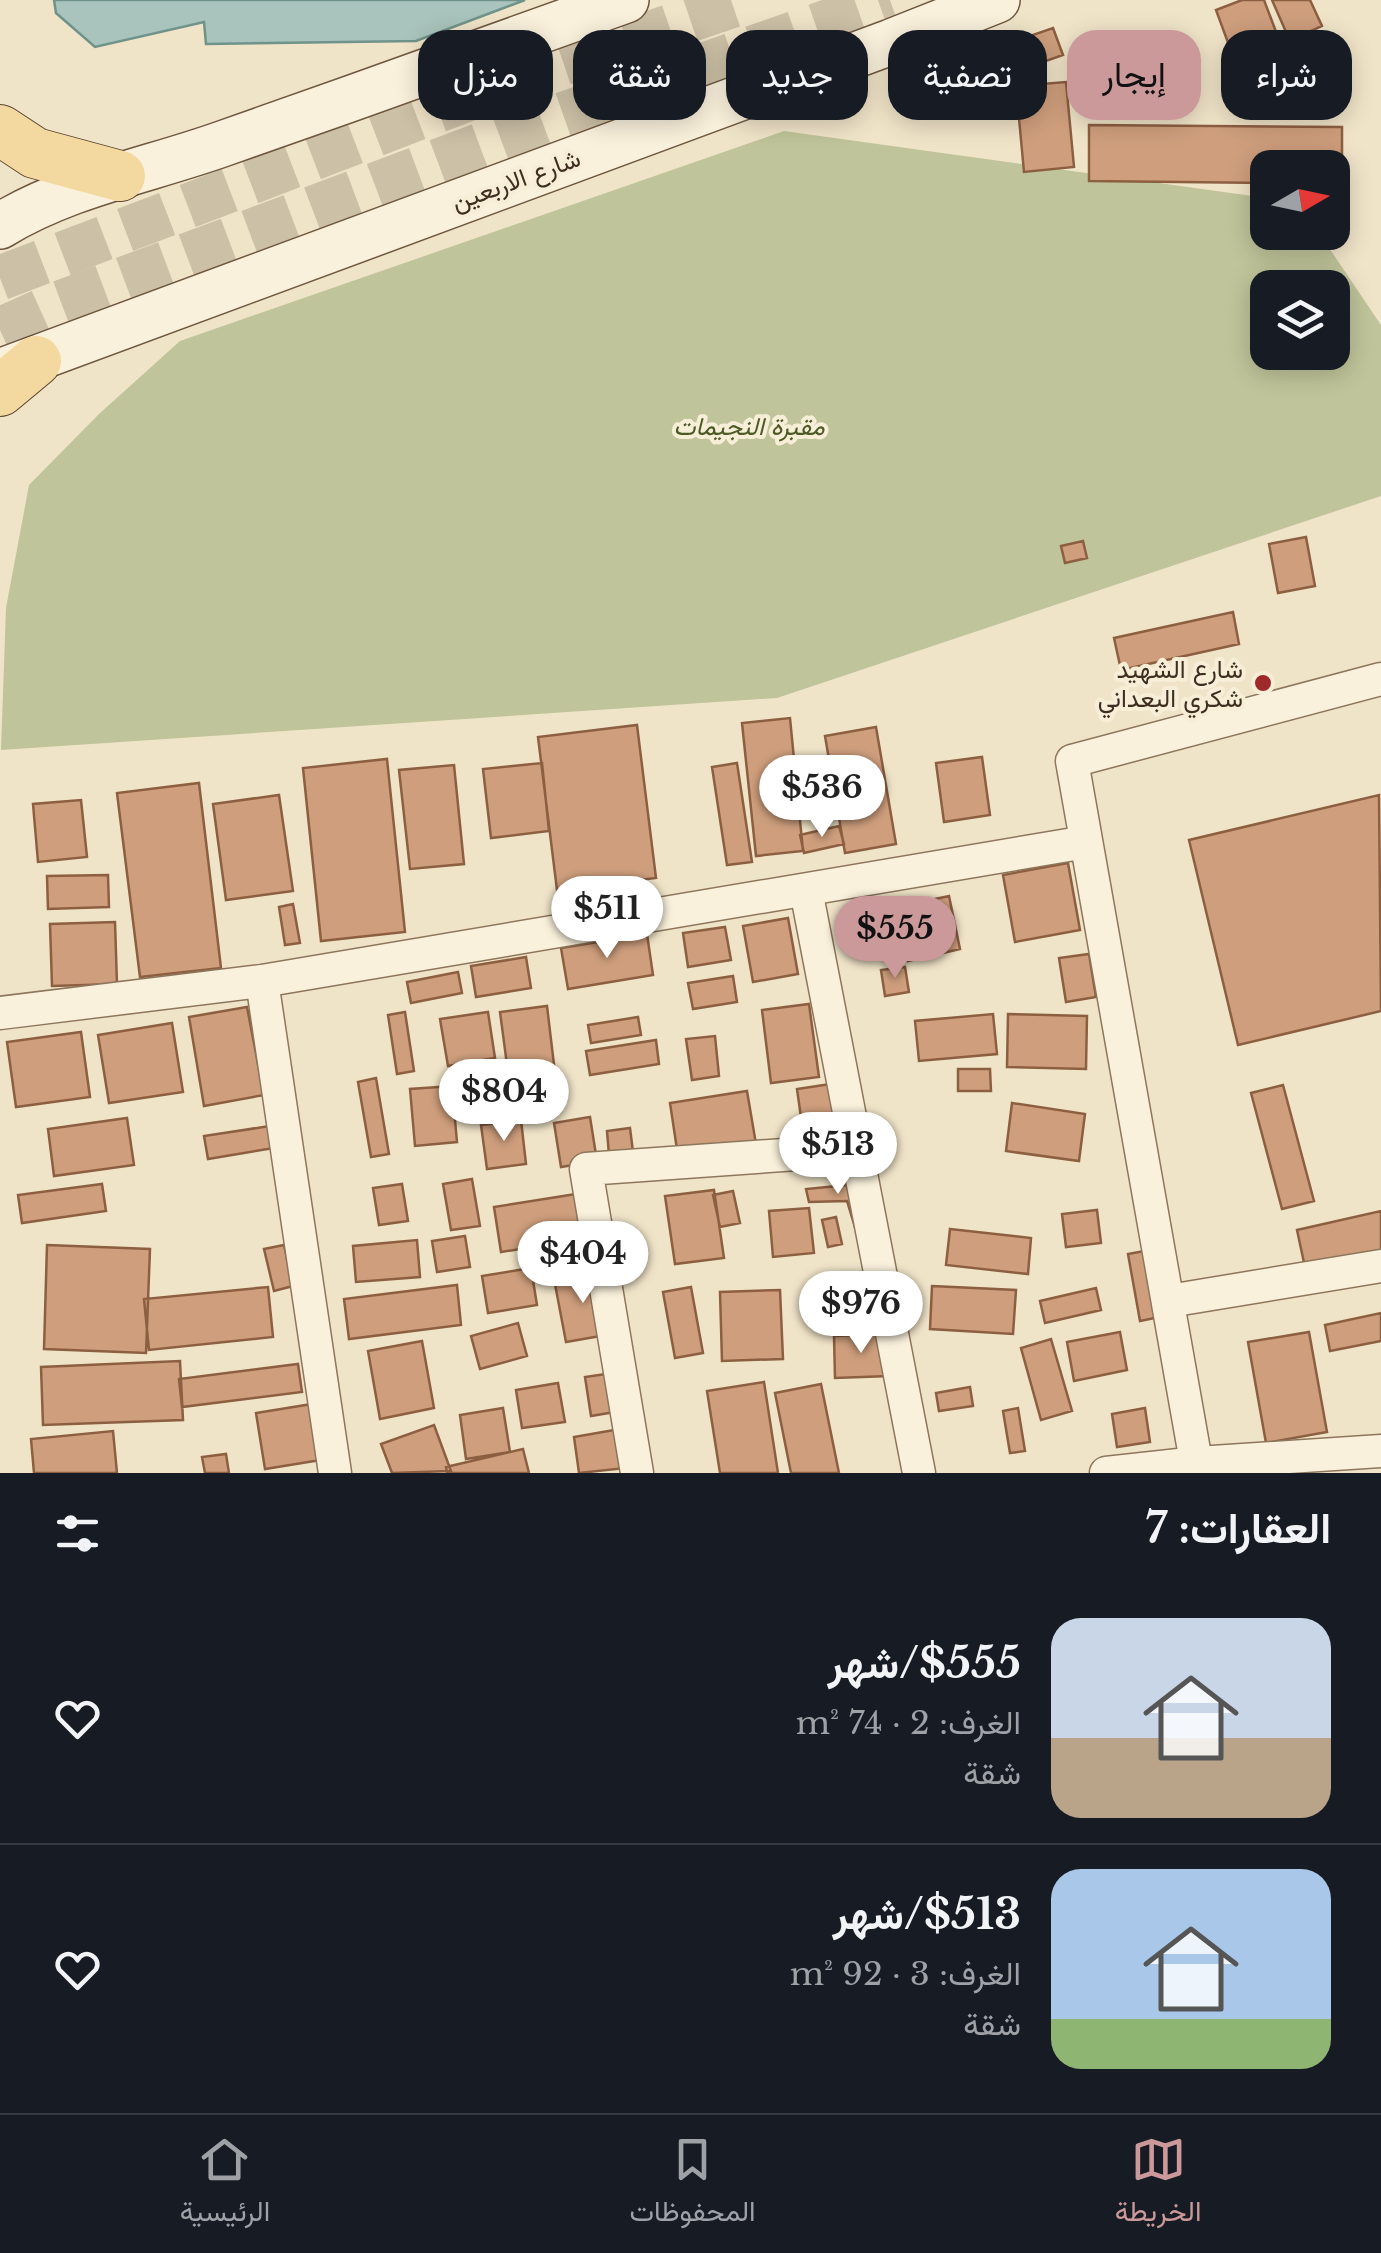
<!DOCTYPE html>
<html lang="ar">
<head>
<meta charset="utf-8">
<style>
  :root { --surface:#171b24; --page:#20242c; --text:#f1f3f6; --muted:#9ea1a6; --line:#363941; --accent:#cc999b }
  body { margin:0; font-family:"Libre Baskerville",Vazirmatn,serif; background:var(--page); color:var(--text); direction:rtl; height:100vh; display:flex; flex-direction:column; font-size:38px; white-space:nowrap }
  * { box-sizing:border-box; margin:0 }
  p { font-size:32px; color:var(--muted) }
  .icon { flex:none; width:55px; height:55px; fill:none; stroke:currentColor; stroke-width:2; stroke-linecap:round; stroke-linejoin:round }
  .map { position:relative; height:1473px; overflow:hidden; direction:ltr }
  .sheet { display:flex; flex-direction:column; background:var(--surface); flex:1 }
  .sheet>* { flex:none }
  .banner { position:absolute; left:30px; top:30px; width:1322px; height:90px; direction:rtl; display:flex; gap:20px }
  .needle { width:65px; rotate:81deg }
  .fabs { position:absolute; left:1250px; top:150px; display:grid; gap:20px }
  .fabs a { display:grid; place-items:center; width:100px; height:100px; border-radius:20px; background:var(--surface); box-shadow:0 5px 25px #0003; font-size:50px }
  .price { position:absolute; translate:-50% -85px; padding:0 22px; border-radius:35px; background:#fff; color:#222; font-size:32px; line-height:65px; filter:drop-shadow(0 2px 5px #0008) }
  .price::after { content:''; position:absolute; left:50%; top:60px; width:30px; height:22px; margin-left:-15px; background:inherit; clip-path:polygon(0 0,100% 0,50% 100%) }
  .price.current { background:var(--accent); color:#111 }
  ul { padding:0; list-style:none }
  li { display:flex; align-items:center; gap:30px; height:250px; padding:0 50px }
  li+li { border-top:2px solid var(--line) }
  li span { display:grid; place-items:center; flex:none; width:280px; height:200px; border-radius:30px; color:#555 }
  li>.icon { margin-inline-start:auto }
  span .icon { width:120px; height:120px; fill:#fffc; stroke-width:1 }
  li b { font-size:42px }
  h2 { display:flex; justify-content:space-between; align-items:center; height:120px; padding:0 50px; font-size:42px }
  .chip { padding:0 35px; border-radius:30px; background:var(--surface); box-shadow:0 5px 25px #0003; font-size:35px; line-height:90px }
  .chip.current { background:var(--accent); color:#111 }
  .dock { display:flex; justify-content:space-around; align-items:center; height:140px; border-top:2px solid var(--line); background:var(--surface); font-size:28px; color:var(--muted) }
  .dock a { display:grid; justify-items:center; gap:5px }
  .dock .current { color:var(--accent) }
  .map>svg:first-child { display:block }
</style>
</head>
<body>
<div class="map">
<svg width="1381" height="1473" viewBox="0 0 1381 1473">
  <rect width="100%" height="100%" fill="#f0e4c8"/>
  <path fill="#bfc49a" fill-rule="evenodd" d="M784,131L1267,198L1268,232L1319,233L1381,325V496L777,698L1,750L6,608L29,485L99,414L180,341ZM1268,288H1332V352H1268Z"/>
  <path fill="#a9c4bc" stroke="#6f938a" stroke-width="2.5" d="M54,0H525L416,41L206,44L204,22L95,47L56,13Z"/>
  <path fill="#cf9f7d" stroke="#8d5f41" stroke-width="2.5" d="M1242,0H1264L1287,61L1241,78L1216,10Z
    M1272,0H1310L1322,26L1290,41Z
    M1053,28L1063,55L969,88L960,60Z
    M1066,82L1074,167L1024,172L1016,86Z
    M1089,125L1342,127V183H1332V168H1268V183L1089,181Z
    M1306,537L1315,586L1278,593L1269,544Z
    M1083,541L1087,558L1065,563L1061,546Z
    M1233,612L1239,644L1121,670L1114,638Z
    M790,718L803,851L756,856L742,723Z
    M637,725L656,878L557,890L538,737Z
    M876,727L896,844L845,853L825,736Z
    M982,757L990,815L944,822L936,763Z
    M387,759L405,932L321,941L303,768Z
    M542,763L549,831L491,838L483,769Z
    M737,763L752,862L727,865L712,767Z
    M454,765L464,864L410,869L399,770Z
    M199,783L221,968L140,977L117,793Z
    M279,795L293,891L226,900L213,804Z
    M1379,795L1381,1011L1238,1045L1189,840Z
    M81,800L87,857L38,862L33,804Z
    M839,826L844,844L804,853L800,835Z
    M1068,863L1080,930L1015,942L1003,875Z
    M108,875L109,907L48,909L47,876Z
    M949,896L960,949L908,961L897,907Z
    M293,904L300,943L285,945L279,907Z
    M788,918L798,974L753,982L743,926Z
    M115,922L117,984L52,986L50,924Z
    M725,927L731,960L688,967L683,933Z
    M647,934L653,975L568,989L561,948Z
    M1089,954L1096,997L1066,1002L1059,958Z
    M526,957L531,988L476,997L471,966Z
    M905,967L909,992L885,996L881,970Z
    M458,972L462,993L411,1003L407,982Z
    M733,976L737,1002L693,1009L688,983Z
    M809,1004L819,1077L771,1083L762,1010Z
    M547,1006L555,1073L509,1080L500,1012Z
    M247,1007L264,1095L204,1106L189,1017Z
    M405,1012L414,1071L397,1074L388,1015Z
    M488,1012L495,1058L448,1066L440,1019Z
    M993,1014L997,1054L919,1061L915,1021Z
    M1008,1014L1087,1016L1086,1069L1007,1067Z
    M638,1017L641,1035L591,1043L588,1025Z
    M172,1023L183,1092L109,1103L98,1035Z
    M81,1032L90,1097L16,1107L7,1042Z
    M715,1036L719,1076L692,1080L686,1039Z
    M656,1040L659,1064L590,1075L586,1051Z
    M958,1069H990L991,1091H958Z
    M376,1078L389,1154L371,1157L358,1082Z
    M844,1082L851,1140L805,1146L797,1089Z
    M1283,1085L1314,1201L1282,1209L1251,1093Z
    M452,1086L457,1142L415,1146L410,1089Z
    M747,1091L756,1144L678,1156L670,1103Z
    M1012,1103L1085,1114L1079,1161L1006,1151Z
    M590,1117L597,1161L561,1167L554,1123Z
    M127,1118L134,1165L54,1176L48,1129Z
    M521,1120L526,1164L487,1169L481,1125Z
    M270,1126L274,1148L208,1159L204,1136Z
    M630,1128L633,1152L609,1155L607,1131Z
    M472,1179L480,1226L451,1230L443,1184Z
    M102,1184L106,1211L22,1223L18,1195Z
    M402,1184L408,1221L379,1225L373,1188Z
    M858,1184L857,1234L847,1201L809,1202L806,1189Z
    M714,1190L724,1258L675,1264L665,1196Z
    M595,1191L603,1236L501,1252L494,1207Z
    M733,1191L740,1223L720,1227L713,1195Z
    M809,1208L814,1253L773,1257L769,1211Z
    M1097,1210L1101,1243L1066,1247L1062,1214Z
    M1381,1211V1255L1306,1272L1297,1230Z
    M836,1217L842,1244L828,1247L822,1220Z
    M950,1229L1031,1238L1028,1274L946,1265Z
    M465,1236L470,1267L437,1272L432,1241Z
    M417,1240L420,1277L356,1282L353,1246Z
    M47,1245L150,1249L146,1353L44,1349Z
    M284,1245L293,1286L274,1291L264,1249Z
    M1172,1246L1184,1312L1140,1321L1128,1254Z
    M531,1268L537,1305L488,1313L482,1276Z
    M600,1271L612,1334L566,1342L554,1279Z
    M457,1285L461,1325L349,1339L344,1299Z
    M932,1286L1016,1290L1013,1334L930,1329Z
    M268,1287L273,1337L149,1350L144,1299Z
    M691,1287L703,1353L675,1358L663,1292Z
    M1096,1288L1101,1310L1045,1323L1040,1301Z
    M780,1290L783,1359L722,1361L720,1292Z
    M1381,1313V1341L1330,1351L1325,1325Z
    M518,1323L527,1356L480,1369L471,1336Z
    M1120,1332L1127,1370L1074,1381L1067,1342Z
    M1309,1332L1327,1432L1266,1443L1248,1342Z
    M887,1334L889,1376L835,1378L834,1336Z
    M1051,1339L1072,1411L1041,1420L1021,1348Z
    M422,1341L434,1408L380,1419L368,1351Z
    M180,1361L183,1420L43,1425L41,1367Z
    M298,1364L302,1392L182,1407L179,1379Z
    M620,1372L627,1410L591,1416L585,1377Z
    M764,1382L778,1473H720L707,1391Z
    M558,1383L565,1422L522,1428L516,1390Z
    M821,1384L839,1473H791L775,1393Z
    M970,1387L973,1406L939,1411L936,1393Z
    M318,1403L327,1459L265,1469L256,1413Z
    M503,1408L510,1452L466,1459L460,1415Z
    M1018,1408L1025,1451L1010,1453L1003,1411Z
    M1145,1408L1150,1442L1117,1447L1112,1414Z
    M434,1425L451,1471L392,1473L381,1444Z
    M620,1429L626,1468L579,1473L574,1437Z
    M113,1431L117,1473H34L31,1439Z
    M523,1449L529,1473H447L446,1467Z
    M226,1454L229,1473H205L202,1457Z"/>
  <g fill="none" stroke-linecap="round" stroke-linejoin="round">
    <path stroke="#ccc0a6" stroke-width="45" stroke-dasharray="45 22" stroke-linecap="butt" d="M0,278L543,70L748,0
      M0,330L60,303L556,117L890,0"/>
    <defs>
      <path id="minor" d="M806,890L919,1473
        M262,981L335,1473
        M0,1013L262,981L1086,842
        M1169,1301L1381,1266
        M637,1473L586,1169L854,1150
        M1106,1473L1197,1463L1381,1451
        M1198,1473L1072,761L1381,679"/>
      <path id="secondary" d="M0,226C66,185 149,170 222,144C357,97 491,48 626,0
        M2,371L891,42L997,0"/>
      <path id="primary" d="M0,130L35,153L120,176
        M0,391L36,361"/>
    </defs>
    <use href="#minor" stroke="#8d765c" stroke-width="35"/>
    <use href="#secondary" stroke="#6f573f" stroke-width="48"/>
    <use href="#primary" stroke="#5b4430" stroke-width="52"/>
    <use href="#minor" stroke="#faf1dc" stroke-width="32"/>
    <use href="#secondary" stroke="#faf1dc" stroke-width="45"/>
    <use href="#primary" stroke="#f3d9a0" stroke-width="50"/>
  </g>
  <circle fill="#9e2a2b" stroke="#f7eed8" stroke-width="4" cx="1263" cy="683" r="10"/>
  <g text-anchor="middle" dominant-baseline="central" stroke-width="8" stroke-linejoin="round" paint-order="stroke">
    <g font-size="25" fill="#3d2e20" stroke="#f7eed8">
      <text transform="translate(516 180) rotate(-20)">شارع الاربعين</text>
    </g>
    <g font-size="25" font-style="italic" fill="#4d5a26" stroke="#f7eed8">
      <text x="749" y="426">مقبرة النجيمات</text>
    </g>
    <g font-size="25" fill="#3d2e20" stroke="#f7eed8" text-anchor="end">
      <text x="1243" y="669">شارع الشهيد<tspan x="1243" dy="29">شكري البعداني</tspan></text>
    </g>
  </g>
</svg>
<div class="fabs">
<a><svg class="needle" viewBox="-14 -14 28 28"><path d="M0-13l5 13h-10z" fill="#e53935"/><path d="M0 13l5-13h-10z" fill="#9ea1a6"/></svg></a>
<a><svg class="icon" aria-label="layers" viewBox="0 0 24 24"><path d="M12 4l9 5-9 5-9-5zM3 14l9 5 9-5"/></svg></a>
</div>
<b class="price" style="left:822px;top:840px">$536</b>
<b class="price" style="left:607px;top:961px">$511</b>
<b class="price current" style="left:895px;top:981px">$555</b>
<b class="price" style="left:504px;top:1144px">$804</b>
<b class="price" style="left:838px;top:1197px">$513</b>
<b class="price" style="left:583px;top:1306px">$404</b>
<b class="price" style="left:861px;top:1356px">$976</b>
<div class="banner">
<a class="chip">شراء</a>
<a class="chip current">إيجار</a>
<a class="chip">تصفية</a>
<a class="chip">جديد</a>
<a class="chip">شقة</a>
<a class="chip">منزل</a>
</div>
</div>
<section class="sheet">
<h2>العقارات: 7<svg class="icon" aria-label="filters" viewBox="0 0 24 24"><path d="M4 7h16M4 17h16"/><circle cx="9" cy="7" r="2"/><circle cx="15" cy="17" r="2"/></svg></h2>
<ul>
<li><span style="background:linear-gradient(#c9d6e8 60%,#b9a48a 0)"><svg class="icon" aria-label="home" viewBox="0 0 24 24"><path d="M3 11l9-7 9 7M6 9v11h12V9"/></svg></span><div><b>$555/شهر</b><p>الغرف: 2 · 74 m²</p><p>شقة</p></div><svg class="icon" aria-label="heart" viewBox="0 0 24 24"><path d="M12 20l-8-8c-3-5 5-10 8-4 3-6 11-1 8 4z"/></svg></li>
<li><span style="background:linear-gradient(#a9c7e8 75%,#8fb573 0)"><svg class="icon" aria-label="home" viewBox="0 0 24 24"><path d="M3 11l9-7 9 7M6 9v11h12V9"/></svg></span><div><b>$513/شهر</b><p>الغرف: 3 · 92 m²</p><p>شقة</p></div><svg class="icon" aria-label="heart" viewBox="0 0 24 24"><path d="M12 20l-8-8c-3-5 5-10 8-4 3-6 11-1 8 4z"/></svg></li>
</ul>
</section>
<nav class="dock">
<a class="current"><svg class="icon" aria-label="map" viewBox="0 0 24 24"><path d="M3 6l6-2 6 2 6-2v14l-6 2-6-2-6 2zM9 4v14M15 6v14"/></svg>الخريطة</a>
<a><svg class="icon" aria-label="saved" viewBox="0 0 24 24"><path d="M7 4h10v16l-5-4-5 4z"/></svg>المحفوظات</a>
<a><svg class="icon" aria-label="home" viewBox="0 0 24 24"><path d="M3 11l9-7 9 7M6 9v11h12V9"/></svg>الرئيسية</a>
</nav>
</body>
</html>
